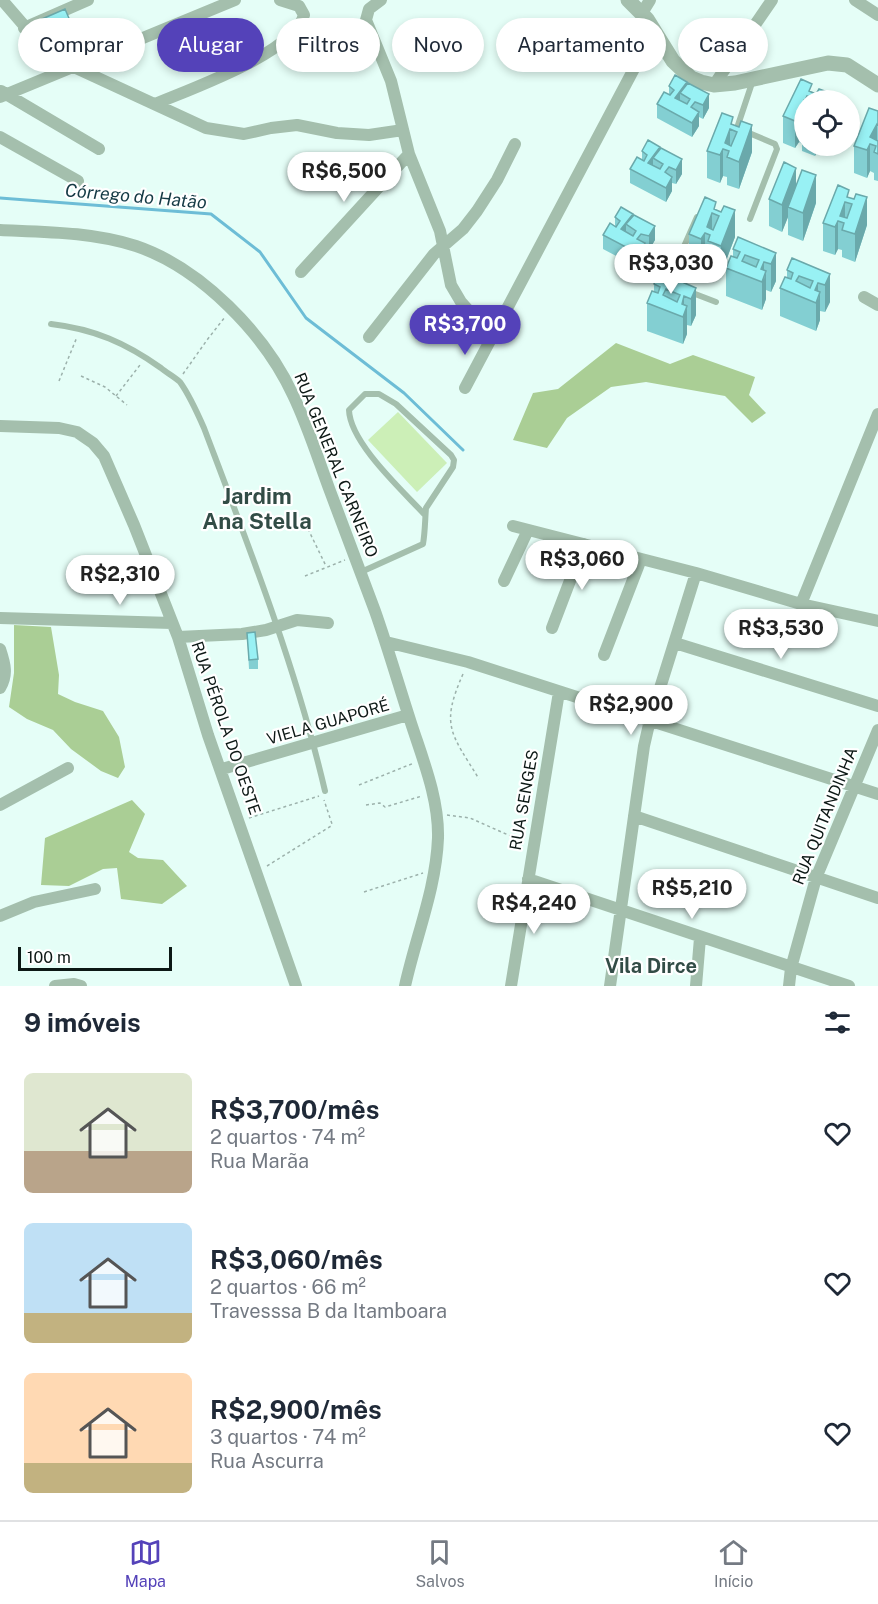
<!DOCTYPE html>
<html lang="pt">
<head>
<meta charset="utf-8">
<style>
  :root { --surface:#fff; --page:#f2f2f3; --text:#1f2937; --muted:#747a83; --line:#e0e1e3; --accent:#5442b9 }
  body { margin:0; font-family:"Public Sans",sans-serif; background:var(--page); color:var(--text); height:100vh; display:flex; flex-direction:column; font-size:22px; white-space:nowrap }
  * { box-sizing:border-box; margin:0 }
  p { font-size:20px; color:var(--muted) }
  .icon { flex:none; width:33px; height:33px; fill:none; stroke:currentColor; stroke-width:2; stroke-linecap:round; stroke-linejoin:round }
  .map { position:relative; height:986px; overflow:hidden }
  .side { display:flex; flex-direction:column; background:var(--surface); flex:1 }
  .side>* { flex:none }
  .hud { position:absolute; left:18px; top:18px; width:843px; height:54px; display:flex; gap:12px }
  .tools { position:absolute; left:794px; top:90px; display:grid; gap:12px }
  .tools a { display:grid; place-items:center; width:66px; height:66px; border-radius:50%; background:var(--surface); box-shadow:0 3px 9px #0003; font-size:30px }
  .scale { position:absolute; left:18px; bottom:15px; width:154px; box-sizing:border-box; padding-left:6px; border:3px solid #0c1815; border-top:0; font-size:16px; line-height:21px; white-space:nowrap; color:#0c1815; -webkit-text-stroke:4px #fff; paint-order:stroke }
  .price { position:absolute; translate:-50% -51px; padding:0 14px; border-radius:21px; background:#fff; color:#222; font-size:20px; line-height:39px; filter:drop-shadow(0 2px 3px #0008) }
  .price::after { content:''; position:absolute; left:50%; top:36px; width:18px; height:14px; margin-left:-9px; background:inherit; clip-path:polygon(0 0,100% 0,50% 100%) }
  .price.active { background:var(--accent); color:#fff }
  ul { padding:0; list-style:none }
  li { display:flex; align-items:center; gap:18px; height:150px; padding:0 24px }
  li span { display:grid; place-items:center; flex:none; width:168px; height:120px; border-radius:9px; color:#555 }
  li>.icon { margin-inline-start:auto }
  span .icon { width:72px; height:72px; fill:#fffc; stroke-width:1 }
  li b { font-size:26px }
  h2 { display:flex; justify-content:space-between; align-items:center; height:72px; padding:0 24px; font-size:26px }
  .tag { padding:0 21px; border-radius:27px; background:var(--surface); box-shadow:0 3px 9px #0003; font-size:21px; line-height:54px }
  .tag.active { background:var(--accent); color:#fff }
  .tab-bar { display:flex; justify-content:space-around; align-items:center; height:84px; border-top:2px solid var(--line); background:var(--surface); font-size:16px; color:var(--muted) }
  .tab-bar a { display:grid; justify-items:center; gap:3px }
  .tab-bar .active { color:var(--accent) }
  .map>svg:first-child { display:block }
</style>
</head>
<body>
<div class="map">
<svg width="878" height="986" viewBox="0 0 878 986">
  <rect width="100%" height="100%" fill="#e5fef7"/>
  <path fill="#ccefb7" d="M398,412L447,463L417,492L368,440Z"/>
  <path fill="#aace95" d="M616,343L670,364L693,355L755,377L749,395L766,413L752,423L725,396L646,382L611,387L567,418L547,448L513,440L533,393L558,389Z
    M14,625L51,627L59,675L58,694L75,702L103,711L119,737L125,767L118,778L101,771L71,749L53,730L27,719L9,707L14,673Z
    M132,800L145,814L129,852L138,858L163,860L187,886L162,904L121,899L117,868L103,869L69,886L41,885L45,838Z"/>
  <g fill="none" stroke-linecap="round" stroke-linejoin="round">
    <path stroke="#6dbdd6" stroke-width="3" d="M0,198L211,214L260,252L306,318L404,393L463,450"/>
    <path stroke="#9cb1ab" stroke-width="1.5" stroke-dasharray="3 3" stroke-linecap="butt" d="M183,374L207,340L225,317
      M81,376L105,387L127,405
      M59,381L77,337
      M116,396L140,365
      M308,529L326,566
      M305,576L345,560
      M463,674C440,726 451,733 479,779
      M359,785L414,763
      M366,805L380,803L385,807L422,796
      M447,815L470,818L524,842
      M249,818L319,796
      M267,866L331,826L332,824L324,800
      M364,892L423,873"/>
    <path stroke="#a4bfad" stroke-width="6" d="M750,219L777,149L775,144L737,128L753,80
      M670,283L678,260L697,217
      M690,292L716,302
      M51,324C94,329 126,343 161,368C167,373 175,377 180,382C190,396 197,412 204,428C249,547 296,667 325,791
      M361,572L423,544C425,533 425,520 426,508L453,467L454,460L451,455L396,404L379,394H365L349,410C350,443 403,491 425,515"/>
    <path stroke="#a4bfad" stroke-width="12" d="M2,0L34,37L74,67L206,128L244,134L271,128L297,125L337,133L369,135L403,130
      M381,0L369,9L366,20L391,81L409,154L440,231L451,285L461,302L492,337
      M855,0L878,15
      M642,13L650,0
      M24,28L88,0
      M714,85L772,0
      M1,91L99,149
      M0,97L235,0
      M155,104C190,89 294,53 304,15L299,6L280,0
      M0,137L78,181
      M0,230C46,232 92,232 136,246C201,268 265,334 293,395C308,426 318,459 330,491C345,531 360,571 375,611C388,648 399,686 411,723C423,760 439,799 438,838C436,889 416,936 405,986
      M301,272L409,154
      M864,297L878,305
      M369,337L434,254L463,229L477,211L497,180L515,144
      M465,388L654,31
      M0,426L59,428L77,432L93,443L104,456L134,525L178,637L208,735L296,986
      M513,526L696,573L801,604L878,621
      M504,581L528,530
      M801,604L878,414
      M0,618L172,623
      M552,628L584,544
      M178,637L242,634L266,630L297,620L328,623
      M386,642L468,662L878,794
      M675,643L878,706
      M0,649C5,664 8,675 0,688
      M604,655L641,559
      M222,769L408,715
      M0,805L68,768
      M634,816L878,898
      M528,879L849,986
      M0,916L34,902L95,889
      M55,986L74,984L81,986
      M511,986L559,692
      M610,986L644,746L650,720L696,573
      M696,986L700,938
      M789,986L791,968L816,878L878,730"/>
    <path stroke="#a4bfad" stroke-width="15" d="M628,0L647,19L673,61L691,78L701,82L714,85L735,83L828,63L847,65L878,85"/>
  </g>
  <path fill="#83cfd2" d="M42,19L71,33L48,43L42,28Z
    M687,85L709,108L703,119L699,117V126L692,137L657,118V104L669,95V86Z
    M812,92L830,100H804V146H819L815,156L802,151V144L799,142L795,148L783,143V116Z
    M878,111V181L874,180V173L870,171L867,178L854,173V146Z
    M733,125L752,152L739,189L727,185V177L723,176L720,183L707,178V151Z
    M660,150L682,174L676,184L672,183V191L666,202L630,183V169L642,160V151Z
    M796,185L816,203L803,241L788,235V217L782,232L769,226V199Z
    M849,198L867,225L855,262L842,257V250L838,249L835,255L823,251V223Z
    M716,210L735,237L721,274L708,269V261L705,260L701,266L689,262V234Z
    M633,216L655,240L649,250L645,249V257L639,268L603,249V235L615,226V217Z
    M733,249L776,253V281L771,292L766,290V299L762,310L726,296V268L733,257Z
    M787,270L830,274V302L825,312L820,311V320L816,331L780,316V288L787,278Z
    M654,284L696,288V315L691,326L687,325V334L683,344L647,331V303L654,291Z
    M247,633L258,659V669H249Z"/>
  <path fill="#6aa9ab" d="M71,23V33L48,43V33Z
    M687,82V96L680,93V105L675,98Z
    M709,94V108L703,119V105Z
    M699,112V126L692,137V123Z
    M799,115V142L795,148V121Z
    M877,124V152L876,146L870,137Z
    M752,125V152L739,189V162Z
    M730,129V157L729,151L725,143Z
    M870,144V171L867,178V150Z
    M815,146H819L815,156Z
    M660,147V161L653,158V171L648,163Z
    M723,149V176L720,183V155Z
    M682,159V174L676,184V170Z
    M796,168V195L788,207V217L782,232V205Z
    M816,175V203L803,241V213Z
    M672,177V191L666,202V188Z
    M867,197V225L855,262V234Z
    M845,202V229L844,223L840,216Z
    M735,210V237L721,274V246Z
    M712,213V241L707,227Z
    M633,214V228L626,224V237L621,229Z
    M838,221V249L835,255V227Z
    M655,226V240L649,250V236Z
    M705,233V260L701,266V239Z
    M645,243V257L639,268V254Z
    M776,253V281L771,292V264Z
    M764,262V279L766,271V299L762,310V282L761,269Z
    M830,274V302L825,312V285Z
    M818,283V300L820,292V320L816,331V303L815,290Z
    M696,288V315L691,326V299Z
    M684,296V313L687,306V334L683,344V317L682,304Z"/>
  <path fill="#98f1f4" stroke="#6aa9ab" stroke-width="1.5" fill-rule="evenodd" d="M65,9L71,23L48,33L42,19Z
    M675,75L687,82L675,98L687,104L690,99L680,93L688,83L709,94L703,105L695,102L691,107L699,112L692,123L657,104L664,92L670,95L674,90L669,86Z
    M801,79L812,84L809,91L816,94L819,89L830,93L826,100H813L814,98L807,96L805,100H804V103L801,109L804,111V117L799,115L795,121L783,116Z
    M869,108L878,111V125L877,124L870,137L878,141V154L874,152L876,146L870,144L867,150L854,146Z
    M722,113L733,117L731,124L739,127L741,121L752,125L739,162L727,157L729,151L723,149L720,155L707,151ZM730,129L737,132L731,146L725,143Z
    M648,140L660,147L648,163L660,169L663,164L653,158L661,148L682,159L676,170L669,167L665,172L672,177L666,188L630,169L637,157L644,161L647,155L642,151Z
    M784,162L796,168L782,205L769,199Z
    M802,170L816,175L803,213L788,207Z
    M838,185L849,190L847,197L854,199L856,194L867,197L855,234L842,230L844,223L838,221L835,227L823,223ZM845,202L852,204L847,218L840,216Z
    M705,197L716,202L714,209L721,212L724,206L735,210L721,246L708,241L710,235L705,233L701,239L689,234ZM712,213L719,216L713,230L707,227Z
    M621,207L633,214L621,229L633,236L636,231L626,224L634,215L655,226L649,236L641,234L637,239L645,243L639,254L603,235L610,223L616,227L620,221L615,217Z
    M738,237L776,253L771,264L764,262L761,269L766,271L762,282L726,268L731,256L737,258L740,252L733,249ZM745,255L759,260L756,267L742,261Z
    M792,258L830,274L825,285L818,283L815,290L820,292L816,303L780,288L785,277L791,279L793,273L787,270ZM799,276L813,281L810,288L796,281Z
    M659,272L696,288L691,299L684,296L682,304L687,306L683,317L647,303L652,291L658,293L660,287L654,284ZM666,289L680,295L677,302L663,295Z
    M255,632L258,659L249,660L247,633Z"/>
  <g text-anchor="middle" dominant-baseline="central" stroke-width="4.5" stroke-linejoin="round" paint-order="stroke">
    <g font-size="16" fill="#0c1815" stroke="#fff">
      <text transform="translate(336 465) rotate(68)">RUA GENERAL CARNEIRO</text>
      <text transform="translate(328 722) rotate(-16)">VIELA GUAPORÉ</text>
      <text transform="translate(226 728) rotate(71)">RUA PÉROLA DO OESTE</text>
      <text transform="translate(524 800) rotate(-80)">RUA SENGES</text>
      <text transform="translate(825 816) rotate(-68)">RUA QUITANDINHA</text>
    </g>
    <g font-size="18" font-style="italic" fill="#143a45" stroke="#fff">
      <text transform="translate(136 196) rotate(5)">Córrego do Hatão</text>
    </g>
    <g font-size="20" font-weight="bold" fill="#324c46" stroke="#fff">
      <text x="651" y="966">Vila Dirce</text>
    </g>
    <g font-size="22" font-weight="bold" fill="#324c46" stroke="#fff">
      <text x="257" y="496">Jardim<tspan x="257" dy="25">Ana Stella</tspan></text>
    </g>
  </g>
</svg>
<div class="tools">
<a><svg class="icon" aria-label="locate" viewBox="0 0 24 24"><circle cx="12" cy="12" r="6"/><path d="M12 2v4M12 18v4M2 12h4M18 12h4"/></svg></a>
</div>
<div class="scale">100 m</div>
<b class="price" style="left:344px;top:203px">R$6,500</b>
<b class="price" style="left:671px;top:295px">R$3,030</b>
<b class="price active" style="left:465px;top:356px">R$3,700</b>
<b class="price" style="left:582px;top:591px">R$3,060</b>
<b class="price" style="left:120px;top:606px">R$2,310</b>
<b class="price" style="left:781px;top:660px">R$3,530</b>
<b class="price" style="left:631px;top:736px">R$2,900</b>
<b class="price" style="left:692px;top:920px">R$5,210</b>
<b class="price" style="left:534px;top:935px">R$4,240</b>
<div class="hud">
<a class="tag">Comprar</a>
<a class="tag active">Alugar</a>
<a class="tag">Filtros</a>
<a class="tag">Novo</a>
<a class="tag">Apartamento</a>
<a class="tag">Casa</a>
</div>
</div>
<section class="side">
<h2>9 imóveis<svg class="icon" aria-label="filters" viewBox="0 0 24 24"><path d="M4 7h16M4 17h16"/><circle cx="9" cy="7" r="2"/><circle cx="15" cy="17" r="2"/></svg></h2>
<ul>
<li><span style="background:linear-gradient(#dfe7d0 65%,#b9a48a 0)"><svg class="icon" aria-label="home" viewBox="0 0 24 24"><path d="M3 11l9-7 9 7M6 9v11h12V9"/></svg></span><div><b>R$3,700/mês</b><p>2 quartos · 74 m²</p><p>Rua Marãa</p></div><svg class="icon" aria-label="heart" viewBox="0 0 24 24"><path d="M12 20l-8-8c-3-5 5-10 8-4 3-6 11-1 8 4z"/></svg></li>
<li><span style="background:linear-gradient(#bfe0f5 75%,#c2b280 0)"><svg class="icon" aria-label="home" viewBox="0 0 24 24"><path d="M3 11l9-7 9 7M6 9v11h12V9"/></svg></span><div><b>R$3,060/mês</b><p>2 quartos · 66 m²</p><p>Travesssa B da Itamboara</p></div><svg class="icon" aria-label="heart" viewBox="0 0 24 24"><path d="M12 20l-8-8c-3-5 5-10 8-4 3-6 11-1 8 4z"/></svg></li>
<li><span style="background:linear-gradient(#ffd9b3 75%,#c2b280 0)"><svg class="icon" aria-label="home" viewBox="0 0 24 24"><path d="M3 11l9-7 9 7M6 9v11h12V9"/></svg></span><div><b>R$2,900/mês</b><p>3 quartos · 74 m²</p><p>Rua Ascurra</p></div><svg class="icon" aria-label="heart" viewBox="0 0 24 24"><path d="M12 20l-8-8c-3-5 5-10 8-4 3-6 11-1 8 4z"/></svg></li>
</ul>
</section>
<nav class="tab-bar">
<a class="active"><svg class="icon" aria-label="map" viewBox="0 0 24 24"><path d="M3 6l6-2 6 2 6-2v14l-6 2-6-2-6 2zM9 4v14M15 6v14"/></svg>Mapa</a>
<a><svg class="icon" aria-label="saved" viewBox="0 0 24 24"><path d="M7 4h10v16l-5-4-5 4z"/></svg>Salvos</a>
<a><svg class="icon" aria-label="home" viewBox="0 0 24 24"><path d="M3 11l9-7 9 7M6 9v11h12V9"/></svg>Início</a>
</nav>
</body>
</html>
